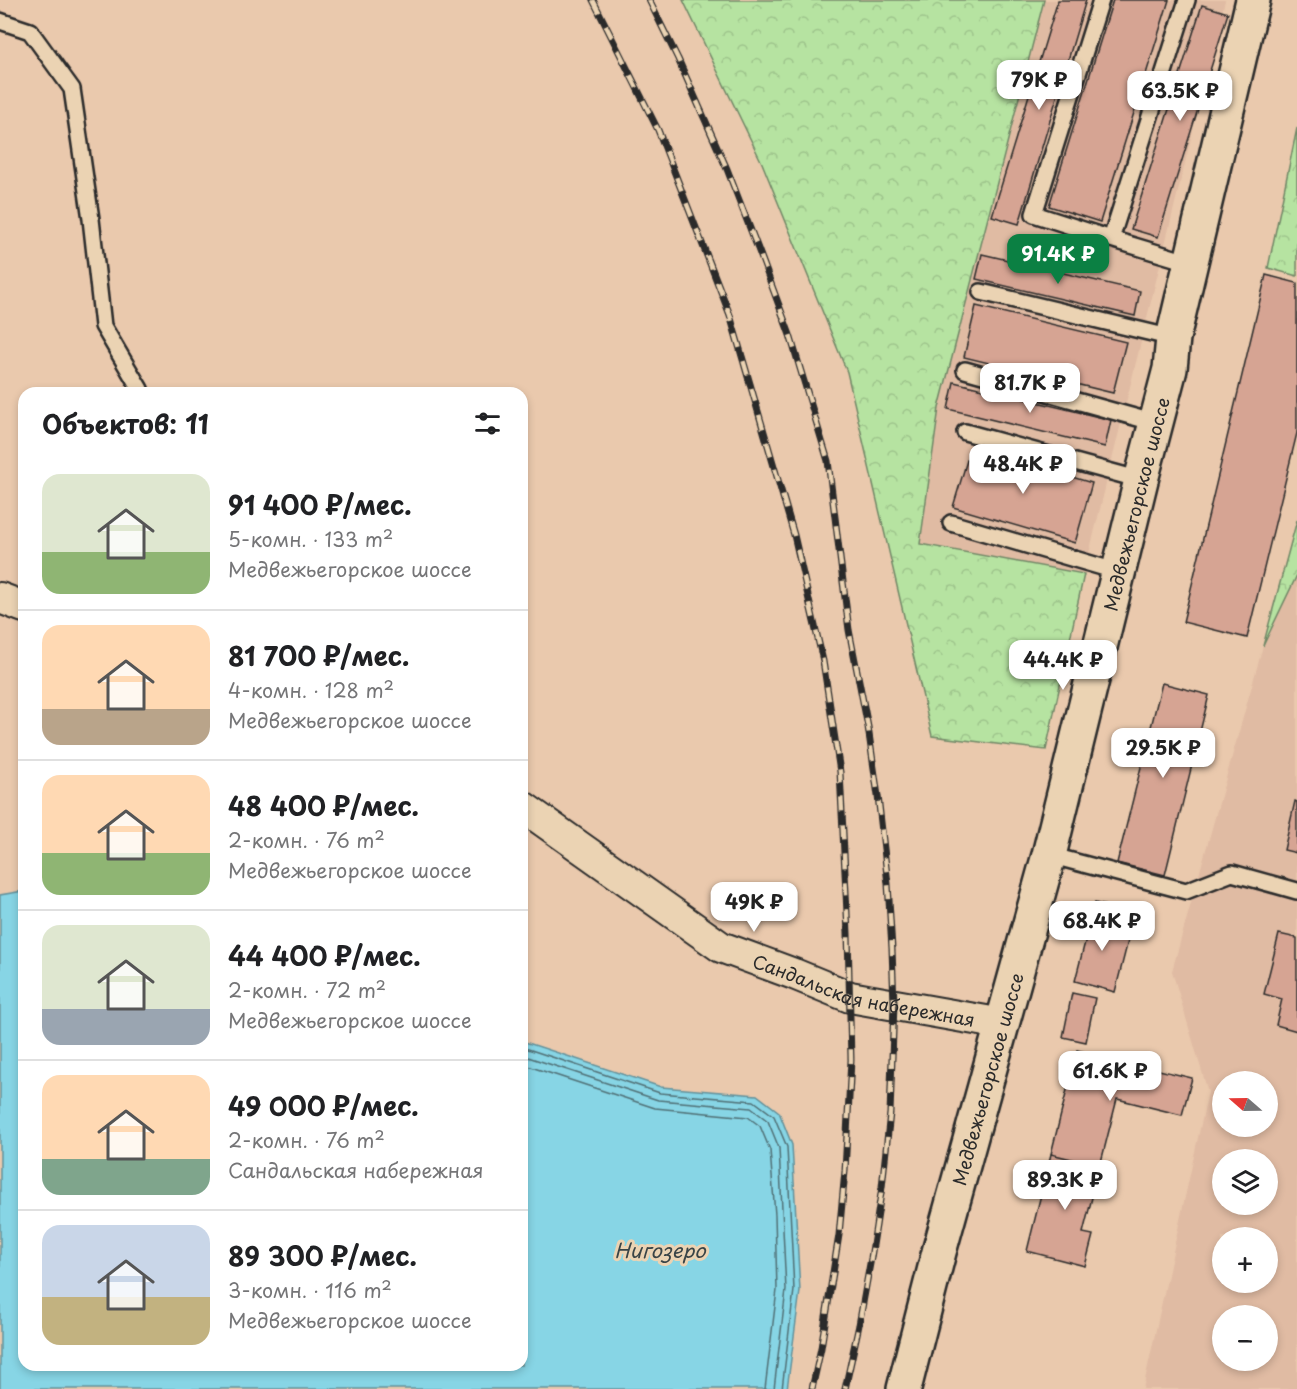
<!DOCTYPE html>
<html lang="ru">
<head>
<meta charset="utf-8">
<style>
  :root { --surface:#fff; --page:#f6f6f6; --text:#202124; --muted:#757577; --line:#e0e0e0; --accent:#0b8043 }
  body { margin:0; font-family:"Playpen Sans",sans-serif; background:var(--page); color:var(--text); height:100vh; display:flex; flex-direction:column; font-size:22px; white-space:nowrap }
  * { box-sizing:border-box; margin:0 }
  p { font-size:20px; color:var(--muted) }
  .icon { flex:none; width:33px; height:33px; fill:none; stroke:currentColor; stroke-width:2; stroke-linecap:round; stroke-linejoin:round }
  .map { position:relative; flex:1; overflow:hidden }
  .drawer { position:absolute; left:18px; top:387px; width:510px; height:984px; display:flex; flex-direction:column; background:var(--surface); border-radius:18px; box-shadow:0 3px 9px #0003 }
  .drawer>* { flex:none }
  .needle { width:39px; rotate:290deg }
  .controls { position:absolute; left:1212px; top:1071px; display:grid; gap:12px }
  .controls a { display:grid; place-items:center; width:66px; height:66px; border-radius:50%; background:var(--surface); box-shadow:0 3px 9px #0003; font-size:30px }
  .price { position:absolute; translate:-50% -51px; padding:0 14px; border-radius:12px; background:#fff; color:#222; font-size:20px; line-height:39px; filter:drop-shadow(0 2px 3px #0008) }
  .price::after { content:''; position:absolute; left:50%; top:36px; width:18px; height:14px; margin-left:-9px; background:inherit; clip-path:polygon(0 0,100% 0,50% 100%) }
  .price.active { background:var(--accent); color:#fff }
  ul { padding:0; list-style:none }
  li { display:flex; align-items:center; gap:18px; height:150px; padding:0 24px }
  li+li { border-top:2px solid var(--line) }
  li span { display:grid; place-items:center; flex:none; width:168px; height:120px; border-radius:18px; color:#555 }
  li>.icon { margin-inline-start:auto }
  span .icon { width:72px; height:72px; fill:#fffc; stroke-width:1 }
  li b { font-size:26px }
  h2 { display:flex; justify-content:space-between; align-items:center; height:72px; padding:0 24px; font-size:26px }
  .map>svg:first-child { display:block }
</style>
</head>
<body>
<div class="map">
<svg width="1297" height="1389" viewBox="0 0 1297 1389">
  <defs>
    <pattern id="forest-crowns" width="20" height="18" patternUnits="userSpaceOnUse" patternTransform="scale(1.5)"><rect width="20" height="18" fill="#b6e3a1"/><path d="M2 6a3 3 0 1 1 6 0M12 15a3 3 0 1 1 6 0" fill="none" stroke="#9dc38b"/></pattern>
  </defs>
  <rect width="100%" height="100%" fill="#eac9ad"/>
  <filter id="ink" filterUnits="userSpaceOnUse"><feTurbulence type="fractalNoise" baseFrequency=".0167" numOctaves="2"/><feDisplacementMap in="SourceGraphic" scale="12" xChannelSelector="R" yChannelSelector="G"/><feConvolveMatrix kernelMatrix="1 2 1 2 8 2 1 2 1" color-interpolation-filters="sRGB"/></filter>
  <g filter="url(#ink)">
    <path fill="#e0bba3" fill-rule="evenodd" d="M1044,0H1225L1084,574L920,545L939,408Z
      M1297,575V1389H1143L1208,1092L1172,971L1263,646ZM1222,1082H1268V1126H1222ZM1222,1160H1268V1204H1222ZM1222,1238H1268V1282H1222ZM1222,1316H1268V1360H1222Z"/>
    <path fill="url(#forest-crowns)" stroke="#708766" stroke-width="1.5" d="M683,0H1044L939,408L920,544L1084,574L1046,750L932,736L847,372L762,163Z
      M1297,128V276L1268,268Z
      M1297,520V575L1263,646Z"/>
    <path fill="#87d5e5" stroke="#62919b" stroke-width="1.5" d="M24,891V1365H522V1041L661,1087L757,1095L779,1112L792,1145L800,1291L787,1389H0V895Z"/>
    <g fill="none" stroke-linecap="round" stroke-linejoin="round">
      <path stroke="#506f75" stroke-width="1.5" d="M522,1047L660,1093L754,1101L774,1116L787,1147L794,1290L782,1389
        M522,1055L658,1100L751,1108L768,1121L779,1148L786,1290L774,1389
        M522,1064L655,1108L748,1117L760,1126L770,1150L775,1215L777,1290L765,1389"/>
    </g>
    <path fill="#d6a493" stroke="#2b2b2b" stroke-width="1.5" d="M1058,0H1086L1019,224L992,216Z
      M1113,0H1169L1100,222L1049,206Z
      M1202,5L1228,13L1158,237L1131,229Z
      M982,254L1140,291L1135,316L976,279Z
      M1266,275L1297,283V433L1247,638L1183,622Z
      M976,306L1126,342L1113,393L964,357Z
      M954,382L1111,420L1105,447L948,409Z
      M971,447L1092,483L1075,543L953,507Z
      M1162,683L1209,695L1165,875L1117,863Z
      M1295,801L1297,802V853L1284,850Z
      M1095,903L1114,908L1107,932L1129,937L1115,992L1075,981Z
      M1279,934L1297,938V1031L1276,1025L1282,999L1264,994Z
      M1072,993L1095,998L1086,1042L1063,1037Z
      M1077,1050L1192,1078L1182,1115L1117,1099L1100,1166L1051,1154Z
      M1051,1154L1100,1166L1083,1233L1093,1235L1085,1266L1027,1251Z"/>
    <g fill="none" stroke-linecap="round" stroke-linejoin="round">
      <defs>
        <path id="service" d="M1101,0L1034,214L1111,239L1191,263
          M0,21L30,31L72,89L91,219L103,326L140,389L141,393
          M1111,239L1187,0
          M981,292L1173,338
          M965,370L1156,423
          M965,432L1141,480
          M951,523L1119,572
          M1049,855L1186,891L1232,873L1297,891"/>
        <g id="minor">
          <path d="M0,598L24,607"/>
          <path id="s1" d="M522,806L721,947L794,974L850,997L1003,1024"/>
        </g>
        <g id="tertiary">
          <path id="s2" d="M904,1389L939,1252L1049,855L1141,480L1170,369L1173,338L1253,0"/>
        </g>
      </defs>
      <use href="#service" stroke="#2b2b2b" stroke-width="20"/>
      <use href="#minor" stroke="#2b2b2b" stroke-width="34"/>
      <use href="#tertiary" stroke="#2b2b2b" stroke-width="38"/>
      <use href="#service" stroke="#ebd3b3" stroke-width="15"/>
      <use href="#minor" stroke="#ebd3b3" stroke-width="30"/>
      <use href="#tertiary" stroke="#ebd3b3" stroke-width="33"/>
      <defs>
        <path id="rail" d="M593,0L658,130L730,315L794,535L823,661L840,772L848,933L851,1060L845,1171L839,1235L821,1348L812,1389
          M649,0L678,59L727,169L760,254L790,335L828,461L849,630L868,727L878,796L888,884L892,949L894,1004L890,1113L882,1187L871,1258L859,1325L845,1389"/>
      </defs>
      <use href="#rail" stroke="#2b2b2b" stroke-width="7"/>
      <use href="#rail" stroke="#ebd3b3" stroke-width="4.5" stroke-dasharray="14" stroke-linecap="butt"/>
    </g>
  </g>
  <g text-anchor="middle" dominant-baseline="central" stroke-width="6" stroke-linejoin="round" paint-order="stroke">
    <g font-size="18" fill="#2b2b2b" stroke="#ebd3b3">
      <text stroke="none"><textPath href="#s2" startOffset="915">Медвежьегорское шоссе</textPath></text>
      <text stroke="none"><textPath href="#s1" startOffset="394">Сандальская набережная</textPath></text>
      <text stroke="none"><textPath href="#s2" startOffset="321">Медвежьегорское шоссе</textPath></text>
    </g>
    <g font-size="20" font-style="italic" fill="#394447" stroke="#ebd3b3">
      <text x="660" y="1250">Нигозеро</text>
    </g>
  </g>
</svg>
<div class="controls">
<a><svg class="needle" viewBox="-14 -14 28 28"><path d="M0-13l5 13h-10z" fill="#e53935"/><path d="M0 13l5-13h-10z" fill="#757577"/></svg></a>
<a><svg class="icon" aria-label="layers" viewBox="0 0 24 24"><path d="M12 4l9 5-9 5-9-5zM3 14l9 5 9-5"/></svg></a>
<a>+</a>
<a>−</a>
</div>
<b class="price" style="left:1039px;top:111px">79K ₽</b>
<b class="price" style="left:1180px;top:122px">63.5K ₽</b>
<b class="price active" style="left:1058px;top:285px">91.4K ₽</b>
<b class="price" style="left:1030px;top:414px">81.7K ₽</b>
<b class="price" style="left:1023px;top:495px">48.4K ₽</b>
<b class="price" style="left:1063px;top:691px">44.4K ₽</b>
<b class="price" style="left:1163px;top:779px">29.5K ₽</b>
<b class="price" style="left:754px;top:933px">49K ₽</b>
<b class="price" style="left:1102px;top:952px">68.4K ₽</b>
<b class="price" style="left:1110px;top:1102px">61.6K ₽</b>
<b class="price" style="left:1065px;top:1211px">89.3K ₽</b>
<section class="drawer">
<h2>Объектов: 11<svg class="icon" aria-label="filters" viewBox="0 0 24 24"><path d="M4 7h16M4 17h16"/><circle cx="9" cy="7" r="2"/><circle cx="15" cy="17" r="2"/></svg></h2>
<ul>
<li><span style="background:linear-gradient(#dfe7d0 65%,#8fb573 0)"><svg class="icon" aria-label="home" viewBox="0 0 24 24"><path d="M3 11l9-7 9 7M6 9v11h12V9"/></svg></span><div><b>91 400 ₽/мес.</b><p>5-комн. · 133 m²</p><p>Медвежьегорское шоссе</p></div></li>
<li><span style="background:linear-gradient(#ffd9b3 70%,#b9a48a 0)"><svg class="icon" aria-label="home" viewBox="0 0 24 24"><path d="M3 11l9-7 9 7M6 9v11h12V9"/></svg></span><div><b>81 700 ₽/мес.</b><p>4-комн. · 128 m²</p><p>Медвежьегорское шоссе</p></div></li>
<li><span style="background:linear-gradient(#ffd9b3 65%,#8fb573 0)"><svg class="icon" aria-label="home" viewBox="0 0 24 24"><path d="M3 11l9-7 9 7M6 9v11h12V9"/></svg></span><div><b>48 400 ₽/мес.</b><p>2-комн. · 76 m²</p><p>Медвежьегорское шоссе</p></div></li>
<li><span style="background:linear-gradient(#dfe7d0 70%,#9aa5b1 0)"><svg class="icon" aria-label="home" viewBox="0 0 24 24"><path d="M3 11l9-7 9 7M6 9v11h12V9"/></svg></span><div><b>44 400 ₽/мес.</b><p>2-комн. · 72 m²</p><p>Медвежьегорское шоссе</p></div></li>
<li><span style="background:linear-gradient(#ffd9b3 70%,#7fa58c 0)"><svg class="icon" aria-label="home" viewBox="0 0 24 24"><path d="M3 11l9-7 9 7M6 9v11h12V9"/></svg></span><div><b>49 000 ₽/мес.</b><p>2-комн. · 76 m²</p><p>Сандальская набережная</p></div></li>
<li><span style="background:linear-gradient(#c9d6e8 60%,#c2b280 0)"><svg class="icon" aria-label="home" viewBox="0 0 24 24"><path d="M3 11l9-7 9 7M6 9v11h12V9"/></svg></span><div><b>89 300 ₽/мес.</b><p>3-комн. · 116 m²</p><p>Медвежьегорское шоссе</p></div></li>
</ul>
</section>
</div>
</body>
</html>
